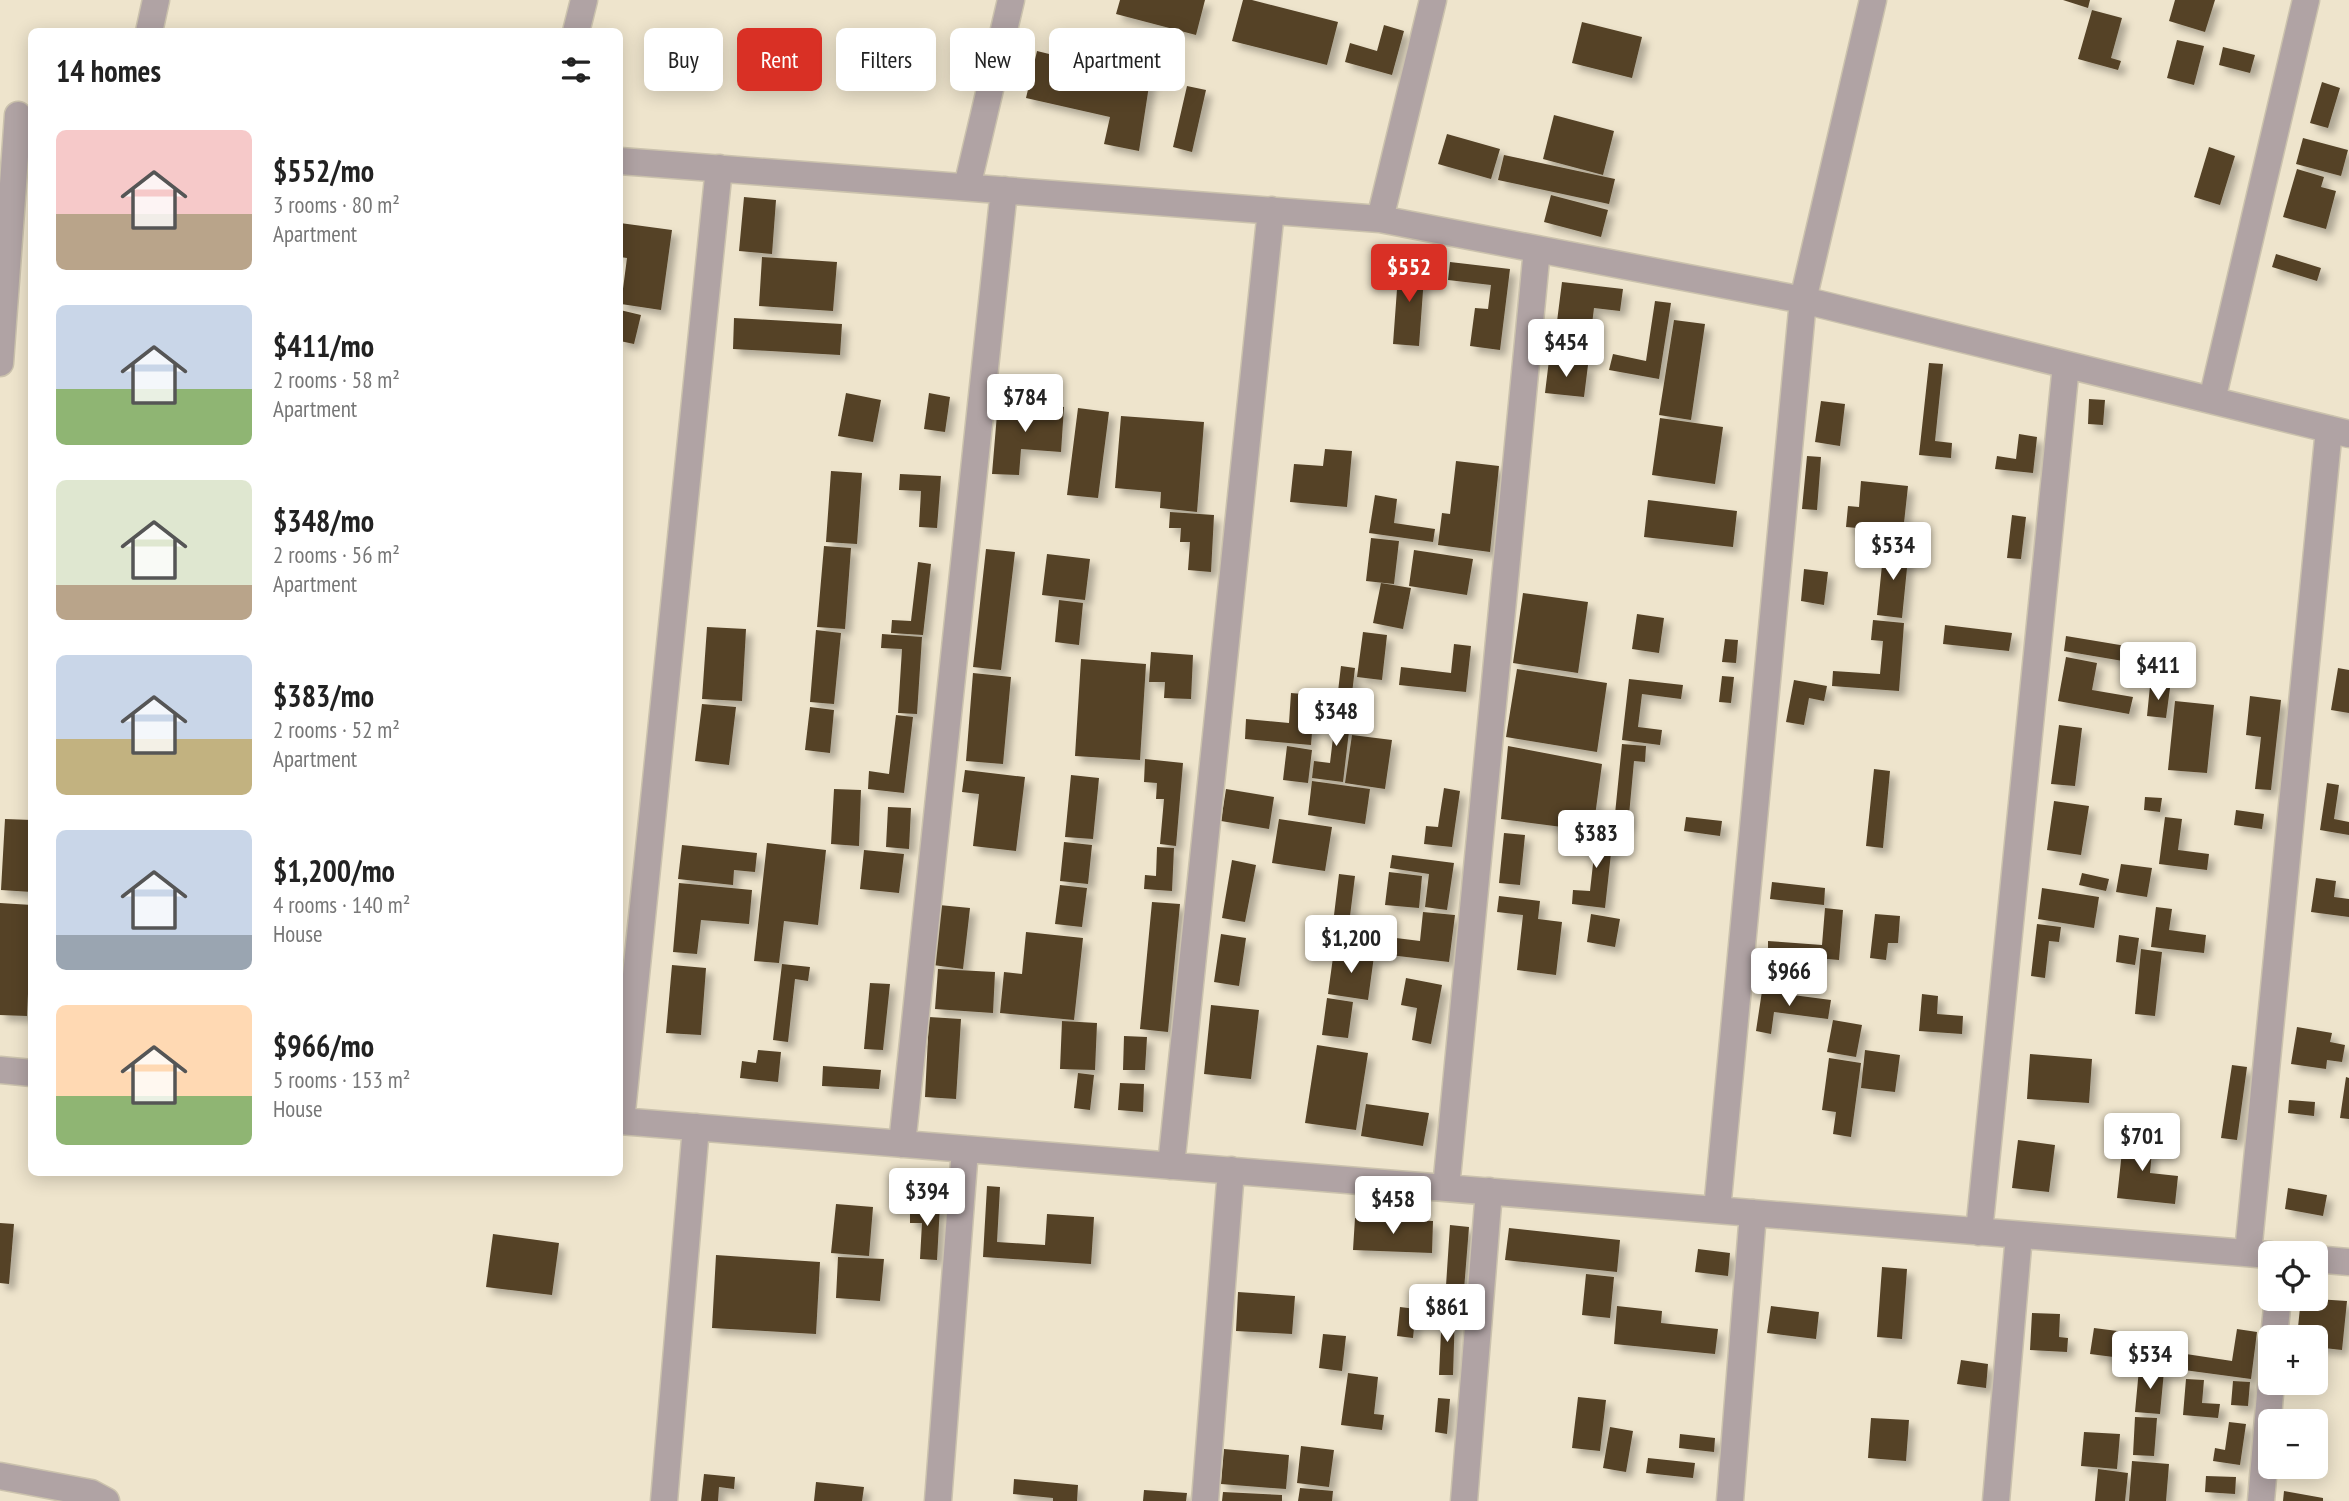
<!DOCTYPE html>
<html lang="en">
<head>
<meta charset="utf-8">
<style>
  :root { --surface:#fff; --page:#f6f6f6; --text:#222; --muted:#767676; --accent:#d93025 }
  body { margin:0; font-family:"PT Sans Narrow",sans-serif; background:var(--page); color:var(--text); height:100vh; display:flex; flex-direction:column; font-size:26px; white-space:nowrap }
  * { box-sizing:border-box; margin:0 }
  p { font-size:23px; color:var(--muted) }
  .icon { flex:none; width:38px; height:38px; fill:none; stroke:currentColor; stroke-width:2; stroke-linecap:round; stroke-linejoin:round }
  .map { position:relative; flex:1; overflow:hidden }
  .sheet { position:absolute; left:28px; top:28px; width:595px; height:1148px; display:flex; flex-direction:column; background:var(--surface); border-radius:10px; box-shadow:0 4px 18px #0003 }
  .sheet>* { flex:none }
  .hud { position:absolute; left:644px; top:28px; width:665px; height:63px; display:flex; gap:14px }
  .controls { position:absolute; left:2258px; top:1241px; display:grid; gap:14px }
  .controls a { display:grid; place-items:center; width:70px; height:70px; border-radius:10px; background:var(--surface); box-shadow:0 4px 18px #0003; font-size:35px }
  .price { position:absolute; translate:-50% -60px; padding:0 16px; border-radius:7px; background:#fff; color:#222; font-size:23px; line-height:46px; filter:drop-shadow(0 2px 4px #0008) }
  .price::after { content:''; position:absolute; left:50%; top:42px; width:21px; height:16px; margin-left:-10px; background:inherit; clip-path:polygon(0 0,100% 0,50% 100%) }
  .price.selected { background:var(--accent); color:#fff }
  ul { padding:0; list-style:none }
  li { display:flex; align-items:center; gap:21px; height:175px; padding:0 28px }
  li span { display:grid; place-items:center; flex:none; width:196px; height:140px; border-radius:10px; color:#555 }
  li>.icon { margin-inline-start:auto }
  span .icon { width:84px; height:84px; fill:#fffc; stroke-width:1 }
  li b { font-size:30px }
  h2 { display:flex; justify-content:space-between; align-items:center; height:84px; padding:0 28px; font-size:30px }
  .tag { padding:0 24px; border-radius:10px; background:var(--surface); box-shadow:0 4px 18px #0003; font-size:24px; line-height:63px }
  .tag.selected { background:var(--accent); color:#fff }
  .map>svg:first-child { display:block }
</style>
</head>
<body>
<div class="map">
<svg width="2349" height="1501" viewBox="0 0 2349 1501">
  <defs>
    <filter id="shadow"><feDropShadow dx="6" dy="6" stdDeviation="3.5" flood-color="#0004"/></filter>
  </defs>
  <rect width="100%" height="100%" fill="#eee4cc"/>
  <path fill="#544227" filter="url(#shadow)" d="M1120,0H1205L1196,35L1116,14Z
    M1243,0H1252L1338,22L1327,65L1232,41Z
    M2063,0H2090L2088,8Z
    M2175,0H2215L2205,32L2169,21Z
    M2092,10L2122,18L2111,58L2121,61L2118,70L2078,59Z
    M1582,22L1642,37L1632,78L1572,63Z
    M1384,25L1404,31L1392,75L1345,62L1350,43L1377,51Z
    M2177,40L2204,46L2194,85L2167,78Z
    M2223,47L2255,55L2250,73L2219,65Z
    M1037,51L1150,79L1139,151L1104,144L1110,117L1026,98Z
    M2322,82L2340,88L2328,128L2310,123Z
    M1187,86L1206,90L1192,152L1173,147Z
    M1554,115L1614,131L1603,175L1543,159Z
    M1447,134L1500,149L1491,179L1438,164Z
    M2303,138L2348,150L2341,176L2296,164Z
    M2209,147L2235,156L2220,205L2194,197Z
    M1504,155L1615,179L1609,204L1498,180Z
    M2297,169L2324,177L2321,187L2336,191L2326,229L2283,217Z
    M1551,195L1608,210L1601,237L1544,222Z
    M744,197L776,200L772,254L739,251Z
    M620,223L672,230L661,310L621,304L627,258L620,257Z
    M2276,254L2321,268L2317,281L2272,267Z
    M762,257L837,262L833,311L759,306Z
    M1399,262L1425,263L1419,346L1393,344Z
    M1450,262L1510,269L1500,350L1470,346L1475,308L1488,309L1491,285L1448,280Z
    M1562,282L1623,289L1620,311L1594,308L1588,357L1553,353Z
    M1655,301L1671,303L1659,379L1609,370L1613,354L1646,361Z
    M620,310L641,315L634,344L620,341Z
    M734,318L842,324L840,355L733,349Z
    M1674,320L1705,324L1691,420L1659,415Z
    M1549,360L1588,365L1584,397L1545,393Z
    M1929,363L1943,364L1935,441L1952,443L1951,458L1919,455Z
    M846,393L881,400L873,442L838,436Z
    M929,393L950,397L945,432L924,429Z
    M2089,399L2105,400L2103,425L2088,424Z
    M1821,401L1845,404L1840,446L1815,442Z
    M998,402L1064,407L1061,452L1021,449L1019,475L992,474Z
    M1078,408L1109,412L1098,498L1067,495Z
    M1121,416L1204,422L1197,512L1160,508L1161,492L1115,488Z
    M1660,418L1723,427L1715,484L1652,475Z
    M2019,434L2037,437L2033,473L1995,469L1997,456L2016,459Z
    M1325,449L1352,451L1347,507L1290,502L1294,464L1323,466Z
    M1807,456L1821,457L1817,510L1802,509Z
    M1456,461L1499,466L1490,552L1438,545L1442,513L1450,514Z
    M831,471L862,473L857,544L826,542Z
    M900,474L941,476L937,528L919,527L921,491L899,490Z
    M1861,481L1908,486L1903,532L1846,527L1848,506L1859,507Z
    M1375,495L1397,499L1394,523L1435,529L1433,542L1369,533Z
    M1648,500L1737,511L1733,547L1644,537Z
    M1170,512L1214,515L1211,572L1188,570L1190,542H1180L1181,528H1169Z
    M2012,515L2026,517L2021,559L2007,558Z
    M1371,538L1399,541L1394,584L1366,581Z
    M1884,545L1909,548L1902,618L1877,615Z
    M824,546L851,548L845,629L817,627Z
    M986,549L1015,552L1001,670L973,667Z
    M1414,550L1473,559L1467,595L1409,586Z
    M1047,554L1090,559L1085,600L1042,595Z
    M918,562L931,564L923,635L891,633L892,620L911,621Z
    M1804,569L1828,572L1824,605L1801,601Z
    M1381,583L1411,588L1403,629L1373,623Z
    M1523,593L1588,602L1578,673L1513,663Z
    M1059,600L1083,603L1079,645L1055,642Z
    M1637,614L1664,618L1659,653L1632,649Z
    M1873,620L1904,623L1899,691L1832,686L1833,671L1880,674L1883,641L1871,640Z
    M1945,625L2012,633L2009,651L1943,644Z
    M707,627L746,629L742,701L702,699Z
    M816,630L841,633L834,704L810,702Z
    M1363,632L1387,635L1382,680L1357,677Z
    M882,634L922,637L917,714L898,713L902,649L881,648Z
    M2066,636L2126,646L2123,661L2064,651Z
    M1725,639L1738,640L1736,663L1722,662Z
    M1454,644L1471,646L1466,692L1399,685L1401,667L1451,673Z
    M1151,652L1193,655L1191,699L1164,698L1165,682H1149Z
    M2066,657L2097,663L2092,690L2133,697L2129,714L2058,701Z
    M1081,659L1146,664L1140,760L1075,756Z
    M1341,666L1355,668L1351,702L1337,700Z
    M2338,668L2349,670V713L2331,710Z
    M1517,669L1607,683L1597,752L1506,737Z
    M973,673L1011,677L1003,764L966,761Z
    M1722,676L1734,677L1731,703L1719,702Z
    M1629,679L1683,685L1681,699L1642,694L1638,727L1662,730L1660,745L1622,740Z
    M1794,680L1827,686L1824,701L1809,698L1804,725L1786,722Z
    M2150,686L2170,688L2166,718L2147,716Z
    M1291,693L1315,695L1311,745L1245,739L1246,719L1289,723Z
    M2250,696L2281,700L2271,790L2255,789L2261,737L2246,735Z
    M2175,701L2214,705L2207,773L2168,770Z
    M702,704L736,707L729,765L695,761Z
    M1337,704L1352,706L1343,782L1312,778L1314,761L1330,763Z
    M810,707L834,710L830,753L805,750Z
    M896,715L913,717L904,793L868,789L869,771L889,774Z
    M2059,725L2082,728L2075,786L2051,784Z
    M1352,735L1392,740L1385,789L1345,783Z
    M1622,744L1646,746L1645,762L1634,761L1628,826L1614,824Z
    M1287,746L1312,750L1308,783L1283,780Z
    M1508,746L1602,764L1593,831L1501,819Z
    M1145,759L1183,763L1176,846L1160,844L1164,799H1156L1157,783L1144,782Z
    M1874,769L1890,771L1883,848L1866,846Z
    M965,770L1025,777L1016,851L973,846L979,794L962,792Z
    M1071,775L1099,778L1093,839L1065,837Z
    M1312,781L1370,789L1365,824L1308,815Z
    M2327,783L2339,785L2334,819L2349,822V835L2320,830Z
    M1444,788L1460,791L1452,847L1424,844L1426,826L1438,827Z
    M834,789L861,790L859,846L831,844Z
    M1226,789L1274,797L1269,829L1221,821Z
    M2145,797L2162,798L2160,812L2144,810Z
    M2054,801L2089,806L2081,855L2047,850Z
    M888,807L911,808L909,849L886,847Z
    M2236,810L2264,814L2262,829L2234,825Z
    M1686,817L1722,821L1720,836L1684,831Z
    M2165,817L2182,819L2178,850L2209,854L2207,870L2159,864Z
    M5,819L32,820V892L1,890Z
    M1279,819L1332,827L1325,871L1272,863Z
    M1580,831L1613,835L1605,908L1572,904L1573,890L1590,891L1595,846L1579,844Z
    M1504,833L1525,835L1520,885L1499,883Z
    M1064,842L1092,845L1088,884L1060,881Z
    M767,843L826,850L818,925L784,921L779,963L754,961Z
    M682,845L757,853L755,872L734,870L733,885L678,879Z
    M1157,847L1174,848L1172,891L1144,889L1145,875L1156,876Z
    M864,850L904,854L899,893L860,889Z
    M1392,855L1454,863L1447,910L1425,907L1429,874L1390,868Z
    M1232,860L1256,865L1245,922L1222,918Z
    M2121,864L2152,868L2147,897L2116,892Z
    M1389,872L1422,876L1419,908L1385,905Z
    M2082,873L2109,879L2106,891L2079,885Z
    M1339,874L1355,876L1348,932L1420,941L1423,912L1455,915L1449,962L1330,948Z
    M2316,878L2336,881L2334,897L2349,899V917L2311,912Z
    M1772,882L1825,888L1824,905L1770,899Z
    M679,883L752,890L749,924L701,920L697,954L673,952Z
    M1060,885L1087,888L1082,927L1055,924Z
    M2042,888L2099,897L2094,928L2038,919Z
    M1499,896L1540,901L1538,919L1562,922L1556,975L1517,970L1523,915L1497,912Z
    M1152,902L1180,904L1168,1032L1140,1029Z
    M0,903L32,905L27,1016L0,1015Z
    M939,905L970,908L963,969L933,965Z
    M2156,907L2172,909L2169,930L2206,935L2204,953L2151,947Z
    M1825,908L1843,910L1839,960L1768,954V941L1822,945Z
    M1591,914L1620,919L1615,947L1587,942Z
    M1875,914L1900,916L1898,943H1888L1886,960L1870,958Z
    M2037,924L2061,927L2059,942L2049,941L2045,978L2031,976Z
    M1026,932L1083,938L1074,1020L1000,1013L1004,972L1022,974Z
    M1221,934L1246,938L1239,986L1214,982Z
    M2119,935L2139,938L2135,965L2116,962Z
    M2141,949L2162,952L2155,1016L2135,1014Z
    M1334,950L1374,956L1368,1000L1328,994Z
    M782,964L810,967L808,981L795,979L788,1042L773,1040Z
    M672,965L706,968L701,1035L666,1033Z
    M938,969L995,972L993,1013L935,1009Z
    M1406,978L1442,985L1431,1044L1412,1040L1417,1008L1401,1005Z
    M870,983L890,984L883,1050L864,1049Z
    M1762,991L1831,1000L1828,1019L1774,1012L1771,1034L1756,1031Z
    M1922,994L1938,996L1937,1014L1963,1016L1962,1034L1919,1031Z
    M1327,998L1353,1002L1348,1038L1322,1035Z
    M1211,1005L1259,1010L1251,1079L1204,1074Z
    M929,1017L961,1019L956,1099L925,1097Z
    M1833,1020L1862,1025L1856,1057L1827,1052Z
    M1062,1021L1097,1023L1095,1070L1060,1069Z
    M2297,1027L2332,1033L2330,1042L2345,1045L2342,1062L2327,1060L2326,1069L2291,1064Z
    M1124,1036L1147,1037L1145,1070H1123Z
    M1317,1045L1368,1053L1356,1130L1305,1123Z
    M758,1050L781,1052L778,1082L740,1078L742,1061L756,1063Z
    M1865,1050L1900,1055L1895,1092L1861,1088Z
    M2030,1054L2092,1059L2089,1103L2027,1099Z
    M1829,1058L1861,1063L1851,1137L1833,1134L1836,1112L1822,1110Z
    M2232,1065L2247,1067L2237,1140L2221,1138Z
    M823,1066L881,1070L879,1089L822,1086Z
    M1078,1073L1094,1075L1090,1110L1074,1108Z
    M2346,1077L2349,1078V1119L2340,1118Z
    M1120,1083L1144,1084L1143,1112L1118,1110Z
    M2289,1100L2315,1102L2314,1116L2288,1113Z
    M1366,1104L1429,1113L1423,1146L1361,1136Z
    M2125,1123L2142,1125L2139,1150L2152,1151L2150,1173L2178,1176L2175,1204L2117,1198Z
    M2018,1140L2055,1145L2049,1192L2012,1188Z
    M916,1177L943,1179L941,1203L915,1200Z
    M987,1186L1000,1187L997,1242L1045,1245L1047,1214L1094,1217L1091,1264L983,1257Z
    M2288,1188L2327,1195L2323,1216L2285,1209Z
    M836,1204L873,1207L869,1256L831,1253Z
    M910,1204L940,1205L937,1260L920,1259L922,1223H910Z
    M1355,1218L1433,1221L1432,1253L1353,1250Z
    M0,1223L14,1224L9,1284L0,1283Z
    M1450,1225L1469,1227L1463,1302L1445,1301Z
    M1509,1228L1620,1240L1617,1272L1505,1260Z
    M493,1234L559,1243L552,1295L486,1287Z
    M1698,1249L1730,1253L1728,1276L1695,1272Z
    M716,1255L820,1262L816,1334L712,1328Z
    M838,1257L884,1259L880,1301L836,1298Z
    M1882,1267L1907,1269L1902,1339L1877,1337Z
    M1586,1274L1614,1277L1610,1318L1582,1315Z
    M1238,1292L1295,1296L1292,1334L1236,1331Z
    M2301,1298L2347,1301L2342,1350L2315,1347V1337H2297Z
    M1617,1306L1662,1311L1661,1323L1718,1329L1715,1354L1614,1344Z
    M1771,1306L1819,1312L1816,1339L1767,1333Z
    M1400,1307L1416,1309L1413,1338L1397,1336Z
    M1442,1311L1455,1312L1453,1375H1439Z
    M2032,1313L2060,1314L2059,1337L2068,1338L2067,1352L2030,1350Z
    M2094,1328L2141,1334L2137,1360L2090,1354Z
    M2237,1329L2257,1332L2251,1379L2184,1370L2186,1354L2232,1361Z
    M1323,1334L1346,1336L1342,1371L1319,1368Z
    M1961,1360L1988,1364L1986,1388L1957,1384Z
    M2139,1369L2164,1371L2160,1414L2135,1412Z
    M1348,1373L1378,1377L1374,1414L1384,1415L1382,1430L1341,1425Z
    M2186,1379L2204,1380L2202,1403L2220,1404L2218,1418L2183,1415Z
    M2233,1381L2250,1382L2248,1406L2231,1405Z
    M1578,1397L1606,1400L1600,1451L1572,1448Z
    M1438,1398L1450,1399L1447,1434L1435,1432Z
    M2135,1417L2157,1418L2154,1456L2133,1455Z
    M1871,1418L1909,1420L1906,1461L1868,1458Z
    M2229,1422L2246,1424L2240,1465L2213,1461L2215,1448L2225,1450Z
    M1610,1427L1633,1431L1626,1472L1603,1468Z
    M2084,1432L2120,1434L2117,1469L2081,1466Z
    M1680,1434L1715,1438L1714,1452L1679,1448Z
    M1301,1446L1334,1450L1329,1487L1297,1483Z
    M1224,1449L1289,1455L1286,1489L1221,1484Z
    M1648,1458L1695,1463L1693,1478L1646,1473Z
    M2132,1461L2169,1464L2166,1501H2129Z
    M2098,1469L2128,1473L2125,1501H2095Z
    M704,1474L735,1477L734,1489L719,1487L718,1501H701Z
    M2206,1476L2236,1477L2235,1494L2205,1492Z
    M1014,1479L1078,1485L1077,1501H1053V1498L1013,1494Z
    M816,1482L864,1487L862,1501H814Z
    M1300,1488L1333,1491L1332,1501H1298Z
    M1144,1490L1187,1493L1186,1501H1143Z
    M2284,1491L2323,1498V1501H2283Z
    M1223,1492L1282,1495V1501H1222Z"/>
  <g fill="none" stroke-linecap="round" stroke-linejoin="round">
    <defs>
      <path id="street" d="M149,32L156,0
        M576,32L584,0
        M620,161L1380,219L1803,300L2349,434
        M967,187L1011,0
        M1380,219L1433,0
        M0,363L18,115
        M2212,400L2306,0
        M0,1070L32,1073
        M620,1121L2270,1255
        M621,1121L719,168
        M902,1144L1004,190
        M1171,1166L1271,210
        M1446,1188L1537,249
        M1717,1210L1803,300L1873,0
        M1979,1232L2066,365
        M2248,1253L2329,429
        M2315,1259L2349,1262
        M2274,1337L2278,1298
        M0,1476L91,1493L106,1501
        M664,1501L696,1127
        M938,1501L965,1149
        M1205,1501L1231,1170
        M1464,1501L1489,1191
        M1730,1501L1753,1213
        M1996,1501L2019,1235
        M2261,1501L2271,1382"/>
    </defs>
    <use href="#street" stroke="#cbc2ad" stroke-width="29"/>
    <use href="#street" stroke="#b0a3a4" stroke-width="26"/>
  </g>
</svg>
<div class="controls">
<a><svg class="icon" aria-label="locate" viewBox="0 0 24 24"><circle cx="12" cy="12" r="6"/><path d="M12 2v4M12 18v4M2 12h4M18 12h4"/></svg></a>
<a>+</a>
<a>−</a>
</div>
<b class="price selected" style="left:1409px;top:304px">$552</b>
<b class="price" style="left:1566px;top:379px">$454</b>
<b class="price" style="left:1025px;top:434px">$784</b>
<b class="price" style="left:1893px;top:582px">$534</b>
<b class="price" style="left:2158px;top:702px">$411</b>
<b class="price" style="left:1336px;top:748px">$348</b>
<b class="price" style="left:1596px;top:870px">$383</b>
<b class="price" style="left:1351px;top:975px">$1,200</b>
<b class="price" style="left:1789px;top:1008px">$966</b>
<b class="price" style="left:2142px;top:1173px">$701</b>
<b class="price" style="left:927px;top:1228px">$394</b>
<b class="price" style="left:1393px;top:1236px">$458</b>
<b class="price" style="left:1447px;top:1344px">$861</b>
<b class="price" style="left:2150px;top:1391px">$534</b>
<div class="hud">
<a class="tag">Buy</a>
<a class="tag selected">Rent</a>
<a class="tag">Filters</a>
<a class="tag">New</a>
<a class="tag">Apartment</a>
</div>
<section class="sheet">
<h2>14 homes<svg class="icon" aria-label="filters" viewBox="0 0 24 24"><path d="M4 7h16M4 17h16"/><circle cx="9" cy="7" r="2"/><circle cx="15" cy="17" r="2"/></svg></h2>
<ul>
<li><span style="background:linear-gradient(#f6c9c9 60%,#b9a48a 0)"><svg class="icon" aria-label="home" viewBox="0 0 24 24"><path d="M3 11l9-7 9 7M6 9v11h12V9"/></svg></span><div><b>$552/mo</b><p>3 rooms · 80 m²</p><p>Apartment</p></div></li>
<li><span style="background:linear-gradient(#c9d6e8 60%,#8fb573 0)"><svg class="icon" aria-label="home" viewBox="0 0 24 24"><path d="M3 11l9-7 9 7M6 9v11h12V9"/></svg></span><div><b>$411/mo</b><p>2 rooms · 58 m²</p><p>Apartment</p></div></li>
<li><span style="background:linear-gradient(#dfe7d0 75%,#b9a48a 0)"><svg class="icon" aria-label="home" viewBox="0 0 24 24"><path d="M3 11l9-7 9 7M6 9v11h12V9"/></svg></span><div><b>$348/mo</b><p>2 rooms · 56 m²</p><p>Apartment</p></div></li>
<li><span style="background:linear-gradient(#c9d6e8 60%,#c2b280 0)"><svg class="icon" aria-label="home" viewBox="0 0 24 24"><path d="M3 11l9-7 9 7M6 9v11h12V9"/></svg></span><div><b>$383/mo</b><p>2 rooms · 52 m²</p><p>Apartment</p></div></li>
<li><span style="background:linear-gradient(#c9d6e8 75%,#9aa5b1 0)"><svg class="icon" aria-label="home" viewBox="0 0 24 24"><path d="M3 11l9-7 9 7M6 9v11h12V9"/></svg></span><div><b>$1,200/mo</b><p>4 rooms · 140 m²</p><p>House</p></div></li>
<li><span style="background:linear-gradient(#ffd9b3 65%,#8fb573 0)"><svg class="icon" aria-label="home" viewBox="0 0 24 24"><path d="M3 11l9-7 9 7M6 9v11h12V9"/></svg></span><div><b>$966/mo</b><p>5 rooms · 153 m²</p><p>House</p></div></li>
</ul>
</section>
</div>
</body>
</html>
